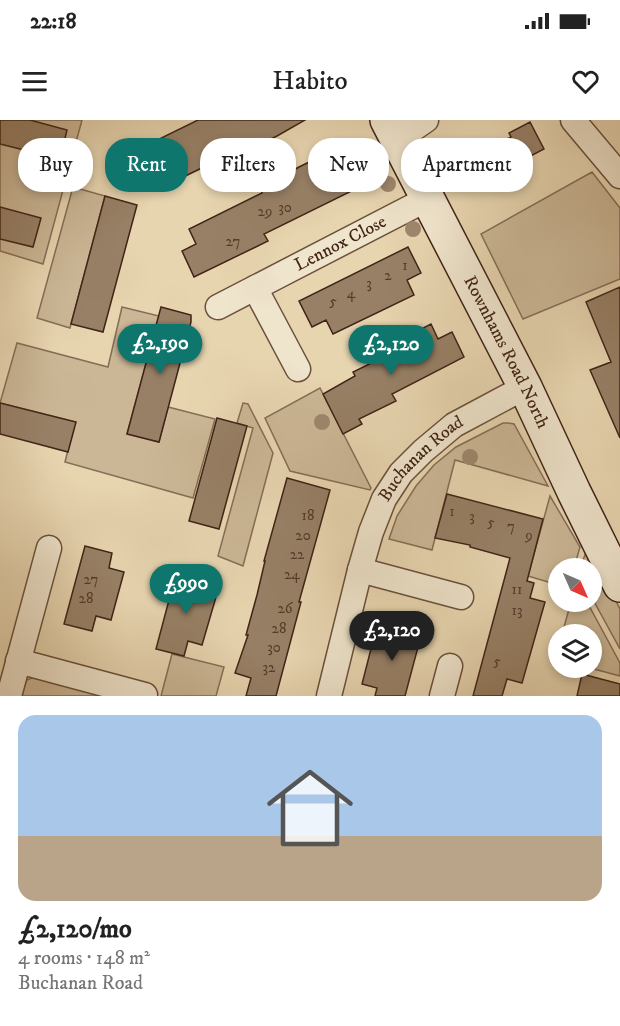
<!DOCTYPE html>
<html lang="en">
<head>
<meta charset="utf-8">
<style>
  :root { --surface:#fff; --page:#f2f2f2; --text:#222; --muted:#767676; --line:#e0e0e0; --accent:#0f766e }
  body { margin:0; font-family:"IM FELL DW Pica",serif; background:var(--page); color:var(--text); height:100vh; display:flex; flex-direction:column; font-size:22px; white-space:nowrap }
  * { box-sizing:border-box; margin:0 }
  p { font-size:20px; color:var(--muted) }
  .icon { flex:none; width:33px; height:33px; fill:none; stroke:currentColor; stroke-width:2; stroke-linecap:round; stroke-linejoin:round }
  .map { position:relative; height:576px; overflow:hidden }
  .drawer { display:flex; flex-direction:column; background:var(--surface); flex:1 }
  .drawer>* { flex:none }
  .guide { position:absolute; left:18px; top:18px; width:585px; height:54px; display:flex; gap:12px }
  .needle { width:39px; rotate:135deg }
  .controls { position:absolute; left:548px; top:438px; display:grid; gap:12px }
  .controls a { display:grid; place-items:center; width:54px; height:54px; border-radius:50%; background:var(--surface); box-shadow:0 3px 9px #0003; font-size:30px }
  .price { position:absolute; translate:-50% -51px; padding:0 14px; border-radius:21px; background:var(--accent); color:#fff; font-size:20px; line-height:39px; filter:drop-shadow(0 2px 3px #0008) }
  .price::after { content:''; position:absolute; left:50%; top:36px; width:18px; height:14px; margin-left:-9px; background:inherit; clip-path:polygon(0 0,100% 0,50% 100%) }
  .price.on { background:#222; color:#fff }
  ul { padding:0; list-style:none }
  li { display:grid; align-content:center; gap:12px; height:318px; padding:0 18px }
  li+li { border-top:2px solid var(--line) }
  li span { display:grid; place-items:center; height:186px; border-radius:18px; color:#555 }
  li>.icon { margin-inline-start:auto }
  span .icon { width:108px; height:108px; fill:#fffc; stroke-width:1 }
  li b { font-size:26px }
  .tag { padding:0 21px; border-radius:24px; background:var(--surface); box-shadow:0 3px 9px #0003; font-size:21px; line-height:54px }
  .tag.on { background:var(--accent); color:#fff }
  .status { display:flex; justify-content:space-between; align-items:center; height:42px; padding:0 30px; background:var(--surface); direction:ltr }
  .status svg { height:16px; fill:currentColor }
  header { display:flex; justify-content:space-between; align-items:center; height:78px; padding:0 18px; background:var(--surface); font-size:27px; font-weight:600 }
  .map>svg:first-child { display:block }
</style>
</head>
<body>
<div class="status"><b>22:18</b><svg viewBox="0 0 49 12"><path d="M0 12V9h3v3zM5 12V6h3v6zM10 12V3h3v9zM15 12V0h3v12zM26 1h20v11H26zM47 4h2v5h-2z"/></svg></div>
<header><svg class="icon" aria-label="menu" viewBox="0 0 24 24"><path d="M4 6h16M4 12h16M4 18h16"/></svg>Habito<svg class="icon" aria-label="heart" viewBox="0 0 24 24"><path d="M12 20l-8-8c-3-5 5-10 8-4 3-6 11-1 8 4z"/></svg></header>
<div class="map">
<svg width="620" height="576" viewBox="0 0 620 576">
  <rect width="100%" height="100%" fill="#e7d5b0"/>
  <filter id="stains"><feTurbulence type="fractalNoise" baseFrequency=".00333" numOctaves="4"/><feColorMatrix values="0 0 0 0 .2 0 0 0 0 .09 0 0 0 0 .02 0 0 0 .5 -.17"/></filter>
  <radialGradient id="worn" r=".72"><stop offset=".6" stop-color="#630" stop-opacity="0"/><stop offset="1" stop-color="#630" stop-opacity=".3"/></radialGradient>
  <path fill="#cbb796" stroke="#866d56" stroke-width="1.5" d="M0,0H82L43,144L0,131Z
    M592,52L620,88V159L523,199L481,114Z
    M73,67L105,76L70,208L37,198Z
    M122,187L159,196L127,314L159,322L168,287L215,299L193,378L65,342L75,302L0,283L17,223L108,247Z
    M320,268L371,368L370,370L290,351L265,298Z
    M243,283L248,284L273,333L243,446L218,436L253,308L237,303Z
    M503,303H508L514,304L548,366L455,340L432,430L389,419L397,396L416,366L434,345L456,327Z
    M550,376L580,427L574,448H558V465L528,456Z
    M588,427L620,489V529L591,476V448H580Z
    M571,482H587L620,543V556L590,548H591V514H562Z
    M172,534L224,547L216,576H161Z
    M38,555L114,576H19L27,560Z"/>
  <path fill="#978066" stroke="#402316" stroke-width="1.5" d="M0,0H30L67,10L60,39L0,24Z
    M198,0H305L277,16L242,33L240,27L210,44L171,63L151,23Z
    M530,2L544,29L523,40L522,38L478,59L468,38L511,17L509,13Z
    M340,27L347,41L361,34L374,60L264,114L268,121L194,157L182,131L196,124L189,109L262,73L260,69L299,47Z
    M105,76L137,85L103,212L71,204Z
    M0,87L41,98L33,127L0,119Z
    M408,127L421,153L407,160L414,175L333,214L326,200L312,207L299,181Z
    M620,167V318L590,250L611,242L586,182Z
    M161,187L191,195V202L159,322L127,314Z
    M431,204L438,219L452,212L464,237L392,274L396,281L359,299L362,304L343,314L323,274L355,256L353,252L390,234L386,227Z
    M0,283L76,302L68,332L0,314Z
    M217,298L247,306L219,409L189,401Z
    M287,358L330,370L299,482H301L276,576H246L251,558L235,553L248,515H246L257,475L265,441H264Z
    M447,374L543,399L527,461L534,463L530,478L545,482L522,563L507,559L502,576H473L510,438L470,427V425L435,418Z
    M85,426L112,433L109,448L124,452L111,500L96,496L92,511L64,504Z
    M177,450L205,458L201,473L216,477L202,525L188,521L184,536L156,529Z
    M394,505L422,512L405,576H375L377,568L362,564L372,525L374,516L390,520Z
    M582,554L620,564V576H577Z"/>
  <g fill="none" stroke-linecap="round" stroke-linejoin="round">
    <defs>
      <g id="street">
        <path d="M573,0L620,56"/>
        <path d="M397,20L426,0"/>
        <path d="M255,168L298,249"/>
        <path id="s1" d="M218,187L427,79"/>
        <path d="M360,450L461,477"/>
        <path d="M18,541L145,575"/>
        <path d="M9,576L49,428"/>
        <path id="s2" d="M329,576L360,450L371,412L384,379L401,353L423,331L454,305L525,267"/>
        <path d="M442,576L450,546"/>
      </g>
      <g id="secondary">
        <path id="s3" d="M387,0L525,267L574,372L620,465"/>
      </g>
    </defs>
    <use href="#street" stroke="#6a503c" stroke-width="27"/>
    <use href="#secondary" stroke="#402316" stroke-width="36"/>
    <use href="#street" stroke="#efe4cc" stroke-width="24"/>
    <use href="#secondary" stroke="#efe4cc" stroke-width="33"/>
  </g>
  <g fill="#9e876d">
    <circle cx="388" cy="64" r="8"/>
    <circle cx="413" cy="109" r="8"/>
    <circle cx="322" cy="302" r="8"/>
    <circle cx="470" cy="337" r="8"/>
  </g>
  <g text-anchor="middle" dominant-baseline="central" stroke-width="6" stroke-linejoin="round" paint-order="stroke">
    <g font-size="15" fill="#563a2a">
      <text x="285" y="87">30</text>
      <text x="265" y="91">29</text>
      <text x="233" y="121">27</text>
      <text x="405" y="145">1</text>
      <text x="388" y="155">2</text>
      <text x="369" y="163">3</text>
      <text x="351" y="173">4</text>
      <text x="333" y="181">5</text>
      <text x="452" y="391">1</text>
      <text x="308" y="395">18</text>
      <text x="472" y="396">3</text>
      <text x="491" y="402">5</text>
      <text x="511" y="406">7</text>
      <text x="303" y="415">20</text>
      <text x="529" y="415">9</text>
      <text x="297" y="434">22</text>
      <text x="292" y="454">24</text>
      <text x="91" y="459">27</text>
      <text x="517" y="469">11</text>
      <text x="86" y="478">28</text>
      <text x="285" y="488">26</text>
      <text x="517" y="490">13</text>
      <text x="279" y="508">28</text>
      <text x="274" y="527">30</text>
      <text x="497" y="541">5</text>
      <text x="269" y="547">32</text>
    </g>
    <g font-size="18" fill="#402316" stroke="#efe4cc">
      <text stroke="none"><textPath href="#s1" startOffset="138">Lennox Close</textPath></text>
      <text stroke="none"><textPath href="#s3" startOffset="261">Rownhams Road North</textPath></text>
      <text stroke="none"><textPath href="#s2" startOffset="260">Buchanan Road</textPath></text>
    </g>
  </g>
  <rect width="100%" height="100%" filter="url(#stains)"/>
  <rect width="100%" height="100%" fill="url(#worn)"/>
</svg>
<div class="controls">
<a><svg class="needle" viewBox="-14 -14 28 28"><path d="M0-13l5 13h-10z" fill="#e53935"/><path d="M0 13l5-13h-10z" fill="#767676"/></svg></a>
<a><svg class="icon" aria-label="layers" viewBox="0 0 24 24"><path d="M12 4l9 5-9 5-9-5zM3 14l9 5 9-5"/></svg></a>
</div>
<b class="price" style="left:160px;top:255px">£2,190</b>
<b class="price" style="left:391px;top:256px">£2,120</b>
<b class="price" style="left:186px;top:495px">£990</b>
<b class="price on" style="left:392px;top:542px">£2,120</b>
<div class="guide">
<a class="tag">Buy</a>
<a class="tag on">Rent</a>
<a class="tag">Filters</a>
<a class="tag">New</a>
<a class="tag">Apartment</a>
</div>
</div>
<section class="drawer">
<ul>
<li><span style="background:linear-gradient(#a9c7e8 65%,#b9a48a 0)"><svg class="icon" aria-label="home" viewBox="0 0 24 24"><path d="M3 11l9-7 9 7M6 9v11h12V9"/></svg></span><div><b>£2,120/mo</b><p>4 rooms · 148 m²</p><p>Buchanan Road</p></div></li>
</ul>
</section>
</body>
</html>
